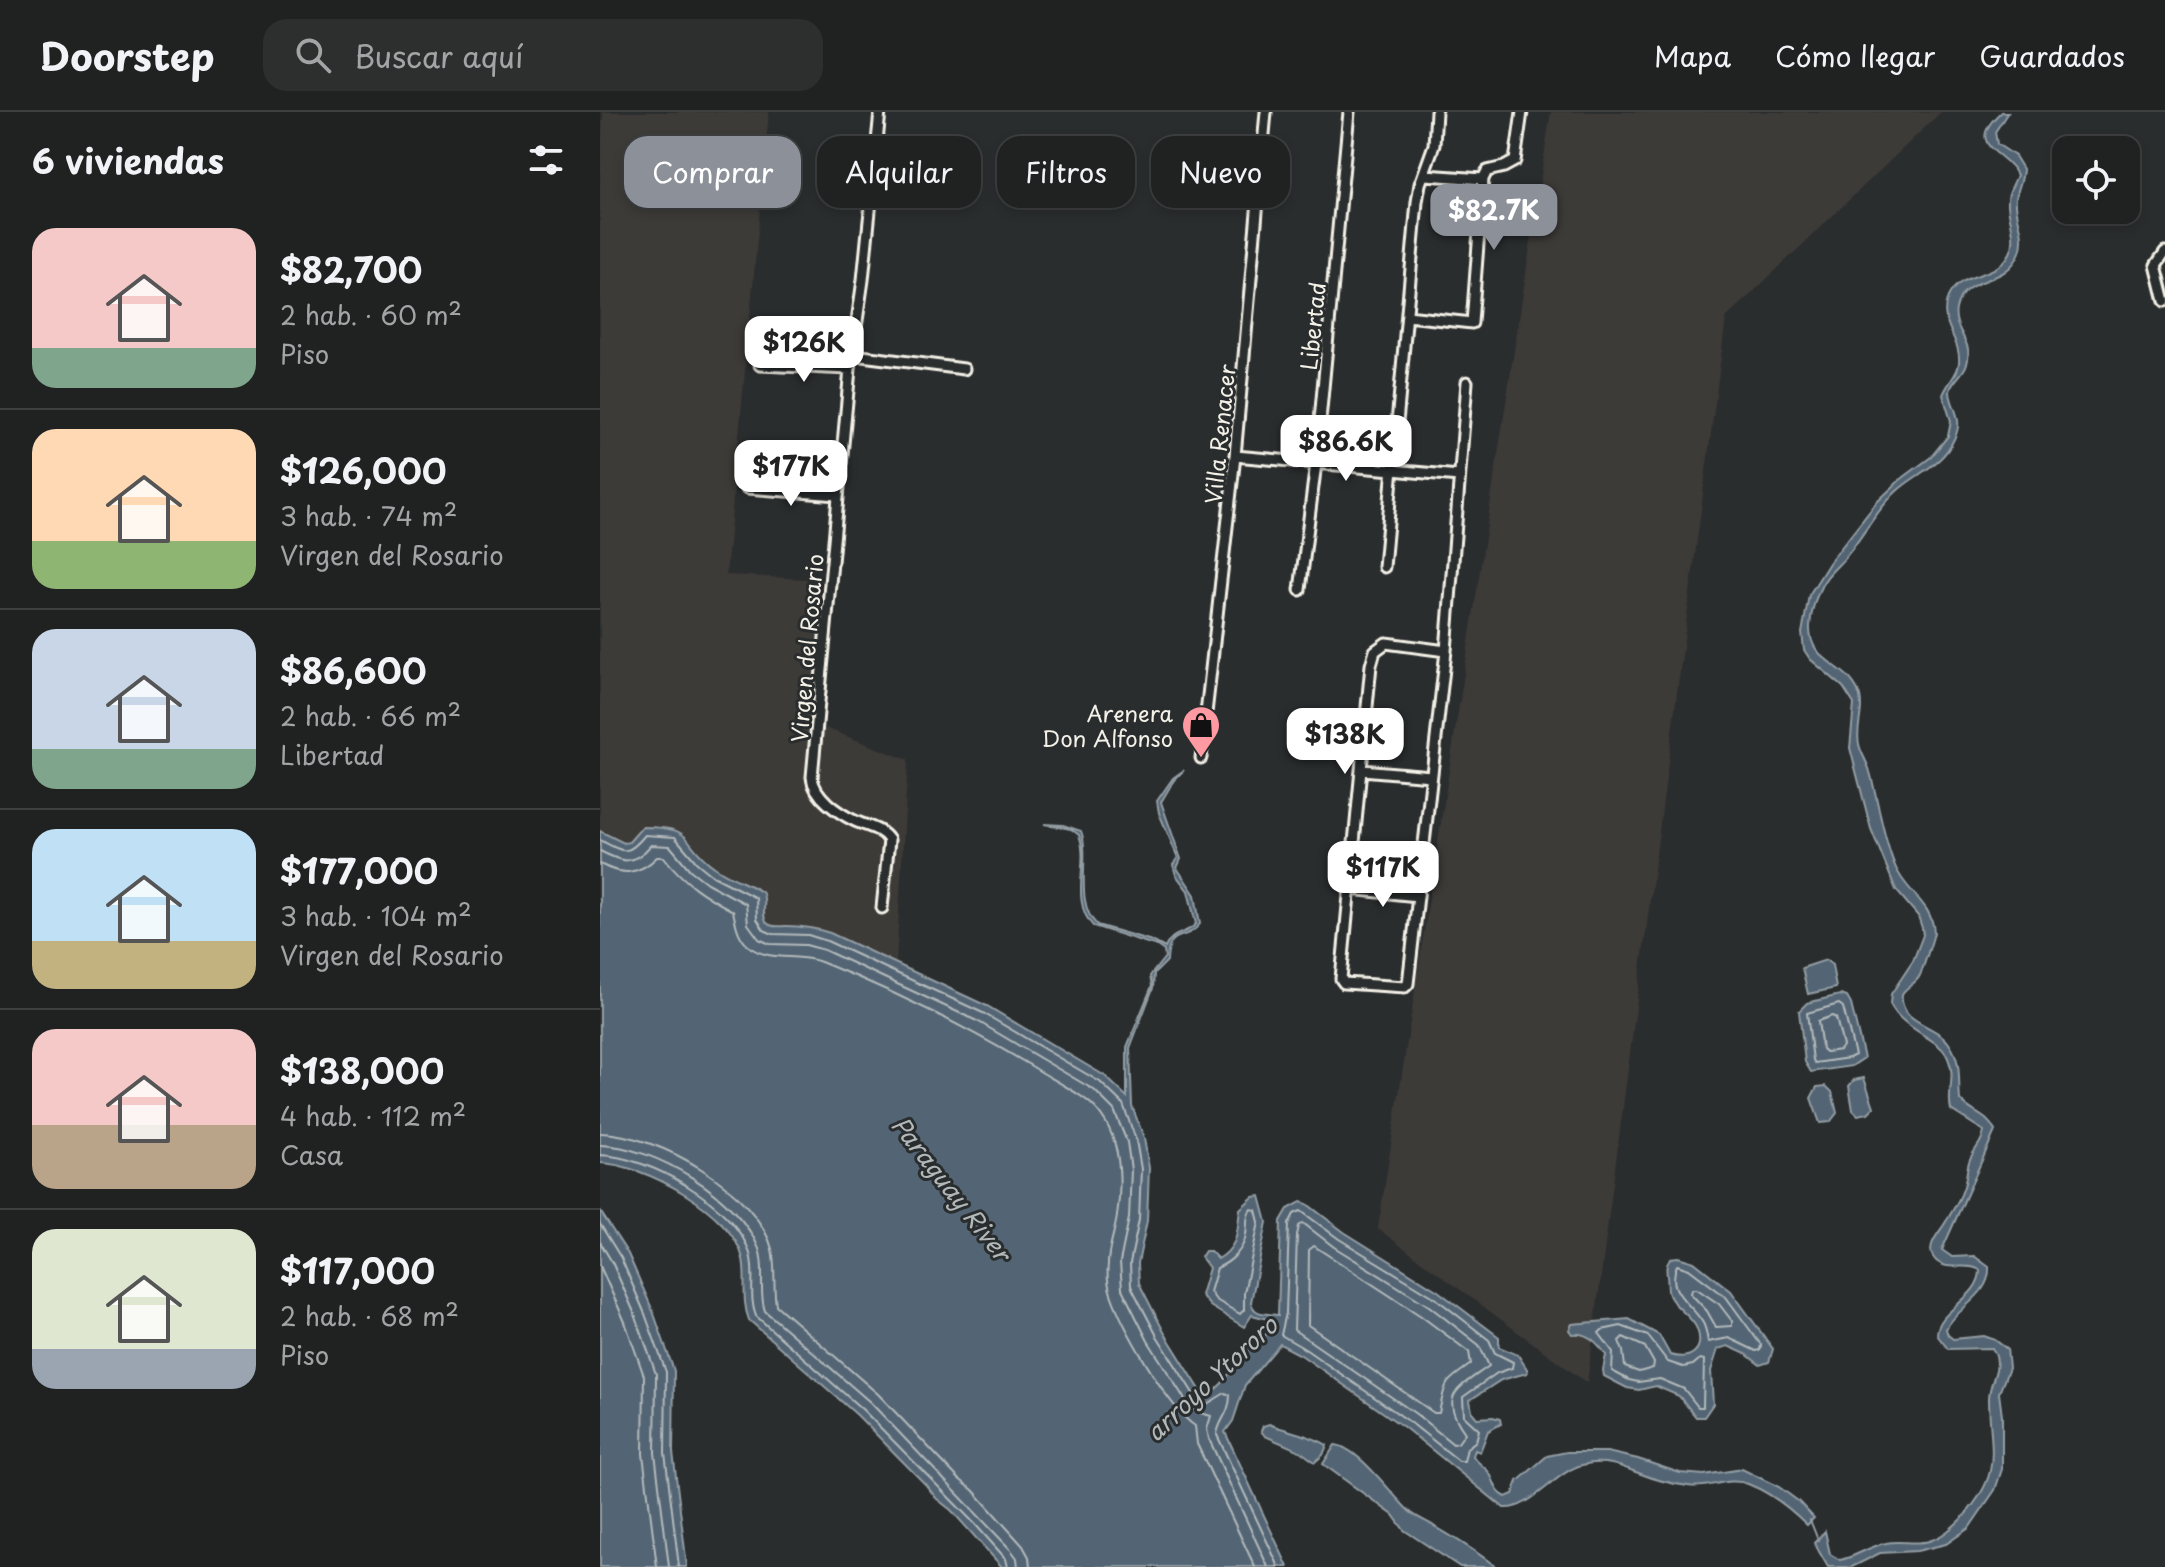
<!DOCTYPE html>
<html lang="es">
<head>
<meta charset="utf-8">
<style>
  :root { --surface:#202222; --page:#2d2f2f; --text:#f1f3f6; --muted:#a2a4a5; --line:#3d3f40; --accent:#8c9099 }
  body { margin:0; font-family:"Playpen Sans",sans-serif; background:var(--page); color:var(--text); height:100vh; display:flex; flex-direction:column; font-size:30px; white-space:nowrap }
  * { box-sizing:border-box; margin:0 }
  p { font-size:26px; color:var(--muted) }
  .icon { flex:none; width:44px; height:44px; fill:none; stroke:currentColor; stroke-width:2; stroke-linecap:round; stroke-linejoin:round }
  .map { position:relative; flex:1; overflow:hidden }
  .drawer { display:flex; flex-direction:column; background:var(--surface); width:600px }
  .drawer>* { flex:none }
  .hud { position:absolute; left:24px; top:24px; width:760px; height:72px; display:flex; gap:16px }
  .tools { position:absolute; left:1452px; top:24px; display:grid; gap:16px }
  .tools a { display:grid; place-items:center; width:88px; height:88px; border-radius:16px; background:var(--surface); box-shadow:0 4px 12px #0003,0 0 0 2px var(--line); font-size:40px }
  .price { position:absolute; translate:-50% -68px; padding:0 18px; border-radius:16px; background:#fff; color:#222; font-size:26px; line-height:52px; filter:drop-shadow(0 2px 4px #0008) }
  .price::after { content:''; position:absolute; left:50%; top:48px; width:24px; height:18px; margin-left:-12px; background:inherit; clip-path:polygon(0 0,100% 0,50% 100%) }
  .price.current { background:var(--accent); color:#fff }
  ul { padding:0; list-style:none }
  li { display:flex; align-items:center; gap:24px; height:200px; padding:0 32px }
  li+li { border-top:2px solid var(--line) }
  li span { display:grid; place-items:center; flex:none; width:224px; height:160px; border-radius:24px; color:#555 }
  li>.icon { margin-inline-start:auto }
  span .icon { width:96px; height:96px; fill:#fffc; stroke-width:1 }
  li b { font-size:34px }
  h2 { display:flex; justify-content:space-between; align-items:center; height:96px; padding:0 32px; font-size:34px }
  .chip { padding:0 28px; border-radius:24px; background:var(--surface); box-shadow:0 4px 12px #0003,0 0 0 2px var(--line); font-size:28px; line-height:72px }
  .chip.current { background:var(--accent); color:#fff }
  header { display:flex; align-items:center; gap:48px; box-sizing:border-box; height:112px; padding:0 40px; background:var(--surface); border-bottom:2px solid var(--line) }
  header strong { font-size:38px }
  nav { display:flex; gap:44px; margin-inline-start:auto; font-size:28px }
  .search { width:560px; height:72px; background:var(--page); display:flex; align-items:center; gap:20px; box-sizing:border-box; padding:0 28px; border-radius:24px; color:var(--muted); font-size:30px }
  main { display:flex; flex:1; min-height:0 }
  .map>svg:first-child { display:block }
</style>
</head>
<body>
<header>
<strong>Doorstep</strong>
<div class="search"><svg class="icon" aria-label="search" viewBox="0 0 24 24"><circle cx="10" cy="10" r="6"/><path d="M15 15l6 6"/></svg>Buscar aquí</div>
<nav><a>Mapa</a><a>Cómo llegar</a><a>Guardados</a></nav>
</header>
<main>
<section class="drawer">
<h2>6 viviendas<svg class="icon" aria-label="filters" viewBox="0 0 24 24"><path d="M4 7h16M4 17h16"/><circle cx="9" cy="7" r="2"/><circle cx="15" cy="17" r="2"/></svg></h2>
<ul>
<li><span style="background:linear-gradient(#f6c9c9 75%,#7fa58c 0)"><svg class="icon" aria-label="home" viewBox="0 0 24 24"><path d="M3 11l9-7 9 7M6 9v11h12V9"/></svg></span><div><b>$82,700</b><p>2 hab. · 60 m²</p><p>Piso</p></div></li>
<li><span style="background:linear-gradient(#ffd9b3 70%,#8fb573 0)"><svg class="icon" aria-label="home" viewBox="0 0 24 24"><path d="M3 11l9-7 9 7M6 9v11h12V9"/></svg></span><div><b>$126,000</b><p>3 hab. · 74 m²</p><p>Virgen del Rosario</p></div></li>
<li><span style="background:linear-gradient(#c9d6e8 75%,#7fa58c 0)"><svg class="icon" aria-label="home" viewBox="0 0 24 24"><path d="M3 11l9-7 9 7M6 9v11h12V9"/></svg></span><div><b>$86,600</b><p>2 hab. · 66 m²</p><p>Libertad</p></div></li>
<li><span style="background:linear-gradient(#bfe0f5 70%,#c2b280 0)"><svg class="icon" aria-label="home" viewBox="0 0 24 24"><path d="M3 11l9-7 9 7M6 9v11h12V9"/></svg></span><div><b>$177,000</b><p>3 hab. · 104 m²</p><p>Virgen del Rosario</p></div></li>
<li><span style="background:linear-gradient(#f6c9c9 60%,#b9a48a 0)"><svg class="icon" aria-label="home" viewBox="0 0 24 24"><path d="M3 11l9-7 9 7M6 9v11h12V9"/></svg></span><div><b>$138,000</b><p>4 hab. · 112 m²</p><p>Casa</p></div></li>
<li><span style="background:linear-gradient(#dfe7d0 75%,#9aa5b1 0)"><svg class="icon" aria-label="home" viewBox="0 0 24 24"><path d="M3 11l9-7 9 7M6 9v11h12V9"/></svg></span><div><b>$117,000</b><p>2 hab. · 68 m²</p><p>Piso</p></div></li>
</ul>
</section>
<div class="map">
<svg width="1565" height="1455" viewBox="0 0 1565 1455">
  <rect width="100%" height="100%" fill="#2a2d2e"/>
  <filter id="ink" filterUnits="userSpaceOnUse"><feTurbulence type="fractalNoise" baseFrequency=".0125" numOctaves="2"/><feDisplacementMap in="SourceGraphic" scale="16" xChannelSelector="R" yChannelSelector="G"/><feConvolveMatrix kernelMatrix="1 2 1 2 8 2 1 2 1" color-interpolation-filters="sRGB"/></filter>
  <g filter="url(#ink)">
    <path fill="#3e3a39" d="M3,0H169L126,463L226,468L215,612L308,648L296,851L210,815L174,814L167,811L165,805V785L162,780L118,757L98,740L38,717L29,731H24L0,719V70Z
      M951,0H1341L1126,206L987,1271L778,1117Z"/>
    <path fill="#526575" stroke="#939da3" stroke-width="2" d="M1401,0H1408L1395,20L1397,32L1415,44L1423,57C1423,67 1418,76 1416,86C1414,104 1427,121 1420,140C1406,177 1363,160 1356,197C1353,213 1365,223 1368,237C1372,261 1350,267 1350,280C1351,296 1365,306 1354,327C1342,354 1318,360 1297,379C1278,396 1265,421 1249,441C1239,454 1225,463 1219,479C1214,490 1211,502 1210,514C1208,550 1246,551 1258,579C1266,597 1255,614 1259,632C1261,642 1268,651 1270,660C1279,692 1282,723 1295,754C1305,780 1332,790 1334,820C1334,823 1321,863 1319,865C1315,872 1306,875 1302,882C1299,913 1337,911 1350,933C1362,951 1358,968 1360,988C1371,1001 1387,1002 1395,1019L1342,1138L1352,1145L1374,1144L1389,1155C1391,1183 1357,1195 1346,1217L1348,1223L1353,1227L1384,1224L1395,1228L1407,1237L1409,1256L1399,1281L1402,1304V1357L1395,1378L1369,1416L1346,1432L1317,1439L1280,1441L1252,1455H1228L1214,1431L1225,1419L1230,1442L1240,1448C1256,1445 1269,1434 1286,1431C1300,1428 1315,1433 1329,1429C1343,1425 1354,1414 1364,1404C1403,1360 1390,1341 1389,1288C1388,1268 1405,1255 1392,1236L1348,1237L1337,1223C1337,1197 1380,1187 1380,1158C1366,1149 1344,1162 1333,1145C1326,1133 1340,1120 1345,1111C1351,1101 1360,1088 1363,1077C1367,1068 1366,1056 1370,1047C1375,1036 1383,1030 1384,1019L1351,998C1346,978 1358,965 1346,942C1336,925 1303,918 1290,892L1291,882L1313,849L1323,823L1322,816L1318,804L1296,778L1271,717L1250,636L1254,592L1243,575L1210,547L1204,538L1202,521L1209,483L1229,451L1277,390L1300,368L1331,345L1348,324L1351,309L1343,283C1347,271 1359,262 1359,250C1361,226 1337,210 1348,185C1360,158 1397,168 1410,141C1419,123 1406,104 1408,86C1408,79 1415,70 1417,63C1407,39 1362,35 1401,0Z
      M584,658L574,668L561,690L581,747L577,756L595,783L600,812C584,832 569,814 567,849L554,862L553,876L530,936L532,994L544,1026L549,1056L547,1109L538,1151L539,1171L564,1220L604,1284C624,1276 630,1258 643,1243C654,1232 666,1224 676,1212L671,1208L652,1203L644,1215L610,1194L601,1183L609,1156L601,1145L605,1139H610L618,1147C639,1135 637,1118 640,1097L653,1085L660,1084L667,1110L651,1190C654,1204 666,1201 678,1203L681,1109L688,1097L701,1090L707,1092L744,1120L838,1179L899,1225V1235L918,1243L927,1257V1261L901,1268L870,1288L872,1300L877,1306L893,1305L900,1307L901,1312L888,1319L880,1340L875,1338L873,1344C877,1350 882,1353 887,1358C896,1368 893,1379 906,1385L913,1382L918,1369L947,1344L967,1340H1007L1038,1347L1080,1361L1104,1363L1142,1357L1179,1375L1198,1389L1214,1406L1207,1413C1189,1395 1171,1381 1148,1372C1128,1364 1108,1378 1088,1374C1072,1372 1056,1368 1041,1362C1020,1354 1005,1347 982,1353C955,1360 931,1398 904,1396L805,1316L701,1243L680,1232L645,1273L633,1309L625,1320L688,1455H402L351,1398L337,1387L325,1372L257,1303L149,1208C141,1188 147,1167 143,1147C133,1100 44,1052 0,1051V719L24,731L29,730L42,715C99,715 78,730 116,756C130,766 147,771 162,780C168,789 160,803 167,811C172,816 180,814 186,814C202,814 215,816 230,821L387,894L505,964L527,985V935L552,874L550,864L565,845L564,839L557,834L493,814C469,788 490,750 479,723L471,717L444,712L463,713L481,719C491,745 473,790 497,813L552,829L565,836C574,817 585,824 596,812L588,779L576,763L573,753L578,746L559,701L557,689L573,666Z
      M1226,848L1232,853L1236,876L1208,882L1202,856Z
      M1240,883L1247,885L1251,892L1264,946L1252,954L1211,960L1205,950L1199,899L1207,891Z
      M1264,966L1274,995L1268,1001L1258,1003L1253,998L1249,974L1254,968Z
      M1217,975L1226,974L1232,980L1237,1001L1230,1010L1220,1011L1211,986Z
      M0,1099L28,1142L53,1199L74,1259L73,1340L87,1455H0Z
      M1078,1145L1094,1150L1131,1179L1173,1237L1169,1250L1160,1253L1146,1242L1128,1234L1118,1237L1111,1259L1113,1292L1104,1305H1096L1079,1284L1056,1274L1039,1278L1027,1276L1004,1264L1003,1258L1006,1243C998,1231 988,1220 972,1222L969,1218L972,1212L1029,1207L1059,1223L1070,1243C1090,1249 1105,1239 1097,1217C1092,1203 1075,1197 1069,1183C1067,1178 1068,1170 1067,1164C1066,1156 1066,1153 1070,1146Z
      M669,1312C689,1320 709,1322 727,1333L723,1343L715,1350L700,1339L665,1324L661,1319L663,1314Z
      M735,1333C758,1335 791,1382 808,1398C815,1405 826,1409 834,1414C856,1427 877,1439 896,1455H860L804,1418L793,1403L723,1352Z"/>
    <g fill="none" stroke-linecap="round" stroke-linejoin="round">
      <path stroke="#b3b9ba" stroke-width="2" d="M0,728C24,740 27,745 45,723L75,725L97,751L113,764L156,786L157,807L164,818L173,822L208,823L227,829L383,901L500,970L523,992L536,1028L541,1057L539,1108L530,1151L531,1174L557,1224L598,1289L607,1292L625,1281L630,1283C630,1302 618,1309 617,1323L679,1455
        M0,739C23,751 33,754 51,733L70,734L90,758L107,771L146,792L148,812L159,827L170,832L206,833L224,838L379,910L494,978L514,998L527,1030L531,1058L529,1106L520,1150L522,1177L548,1229L589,1294L597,1300L611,1304L607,1317L609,1327L668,1455
        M0,752C22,764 39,763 57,745H64C84,771 105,784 133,799C136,813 138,827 151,836C172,850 198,841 221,850C294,879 366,915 433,955C450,966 469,975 485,987C521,1013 523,1064 517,1104C515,1120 508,1136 508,1152C507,1161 508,1173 511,1182C522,1214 568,1296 595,1314L597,1332L655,1455
        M1239,892L1243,895L1255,943L1249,946L1215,951L1213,948L1207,901Z
        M1232,904L1236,906L1243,934L1240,938L1226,940L1222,937L1218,909Z
        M0,1021C58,1022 156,1078 172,1137C176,1155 173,1175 176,1193L278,1282L358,1366L373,1378L423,1434L429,1445L430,1455
        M0,1033C55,1034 139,1085 159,1137C166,1157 158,1180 165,1199L270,1290L411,1438L417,1446L418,1455
        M0,1043C49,1044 136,1093 150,1142C156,1162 148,1185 156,1204L263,1298L374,1411L406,1447L408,1455
        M651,1097L656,1098L659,1110L644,1181V1198L640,1202L616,1188L610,1180L617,1156C631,1150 644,1138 646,1122C648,1112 645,1105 651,1097Z
        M701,1099L739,1127L834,1185L889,1228L895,1241L913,1250L912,1256L897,1261L863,1285L864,1304L879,1318L876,1329L867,1336L864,1349H859L810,1310L705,1237L681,1223L686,1201L689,1112L694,1102Z
        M703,1111L734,1135L829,1194L879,1233L889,1254C859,1276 837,1283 865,1321L858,1331L853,1332L816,1302L694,1218L697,1123L699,1114Z
        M0,1112L21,1146L45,1202L66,1260L65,1341L79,1455
        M0,1130L12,1150L36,1205L56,1262L55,1341L69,1455
        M714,1134L821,1204L869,1240L871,1252C843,1272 846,1268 839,1301H834L708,1213L709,1138Z
        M1077,1153L1089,1157L1126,1185L1161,1233L1160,1238L1156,1239L1129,1226L1108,1230C1107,1224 1106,1216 1103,1211C1092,1191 1065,1181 1077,1153Z
        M0,1154L25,1210L44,1264L43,1342L57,1455
        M1092,1177H1097L1119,1192L1132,1209V1214L1116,1215L1107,1199L1091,1182Z
        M1021,1214L1048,1224L1068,1250L1083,1255L1093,1253L1100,1247L1104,1248L1103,1295H1098L1084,1277L1060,1267L1038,1270L1029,1268L1012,1259L1013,1240L999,1221L1002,1218Z
        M1023,1225L1045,1235L1054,1251L1053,1256L1039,1260L1025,1255L1023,1239L1019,1229Z"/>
      <path stroke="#939da3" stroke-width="2" d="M1210,1408L1218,1428"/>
      <defs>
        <path id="minor" d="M280,0L263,168L250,257L212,665C214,685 238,701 255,709C268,715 281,716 289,728L282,796
          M825,63L883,67
          M1565,140L1556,153L1565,189
          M807,204L872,211L883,67L887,59L904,55L915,49L922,0
          M254,243L364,257
          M160,253L250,257
          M635,344L859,364
          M147,376L238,383
          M784,455L817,90L820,72L834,33L836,0
          M700,478L716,351L749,0
          M846,539L786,531L775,539L771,553L741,867L744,871L805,875L808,872L846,539L867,270
          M601,646L635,344L666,0
          M762,658L831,664
          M750,777L818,784"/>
      </defs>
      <use href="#minor" stroke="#f4f1e8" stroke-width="15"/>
      <use href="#minor" stroke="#2a2d2e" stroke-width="9"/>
    </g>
  </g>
  <defs>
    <symbol id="shop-pin" viewBox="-11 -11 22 30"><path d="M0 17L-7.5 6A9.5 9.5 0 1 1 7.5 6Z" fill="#ff9aa2" stroke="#2a2d2e"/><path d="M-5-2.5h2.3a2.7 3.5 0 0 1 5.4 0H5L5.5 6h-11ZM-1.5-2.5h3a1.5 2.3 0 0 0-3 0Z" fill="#111"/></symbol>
  </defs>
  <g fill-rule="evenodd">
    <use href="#shop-pin" x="579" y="591" width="44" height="60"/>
  </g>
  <g text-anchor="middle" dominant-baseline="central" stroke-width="6" stroke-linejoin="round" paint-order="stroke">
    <g font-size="22" fill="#f4f1e8" stroke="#2a2d2e">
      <text transform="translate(712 214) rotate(-84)">Libertad</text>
      <text transform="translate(619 322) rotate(-84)">Villa Renacer</text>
      <text transform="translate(206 536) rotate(-85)">Virgen del Rosario</text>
    </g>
    <g font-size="22" fill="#f4f1e8" stroke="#2a2d2e" text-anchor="end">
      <text x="573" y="600">Arenera<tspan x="573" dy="25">Don Alfonso</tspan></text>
    </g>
    <g font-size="24" font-style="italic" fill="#b3b9ba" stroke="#2a2d2e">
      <text transform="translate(352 1076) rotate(52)">Paraguay River</text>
      <text transform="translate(611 1266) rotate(-43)">arroyo Ytororo</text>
    </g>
  </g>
</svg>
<div class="tools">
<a><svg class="icon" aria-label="locate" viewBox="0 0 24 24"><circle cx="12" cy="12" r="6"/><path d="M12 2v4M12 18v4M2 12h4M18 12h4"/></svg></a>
</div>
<b class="price current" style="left:894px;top:140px">$82.7K</b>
<b class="price" style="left:204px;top:272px">$126K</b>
<b class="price" style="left:746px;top:371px">$86.6K</b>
<b class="price" style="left:191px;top:396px">$177K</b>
<b class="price" style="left:745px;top:664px">$138K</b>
<b class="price" style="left:783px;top:797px">$117K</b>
<div class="hud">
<a class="chip current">Comprar</a>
<a class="chip">Alquilar</a>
<a class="chip">Filtros</a>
<a class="chip">Nuevo</a>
</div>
</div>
</main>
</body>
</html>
